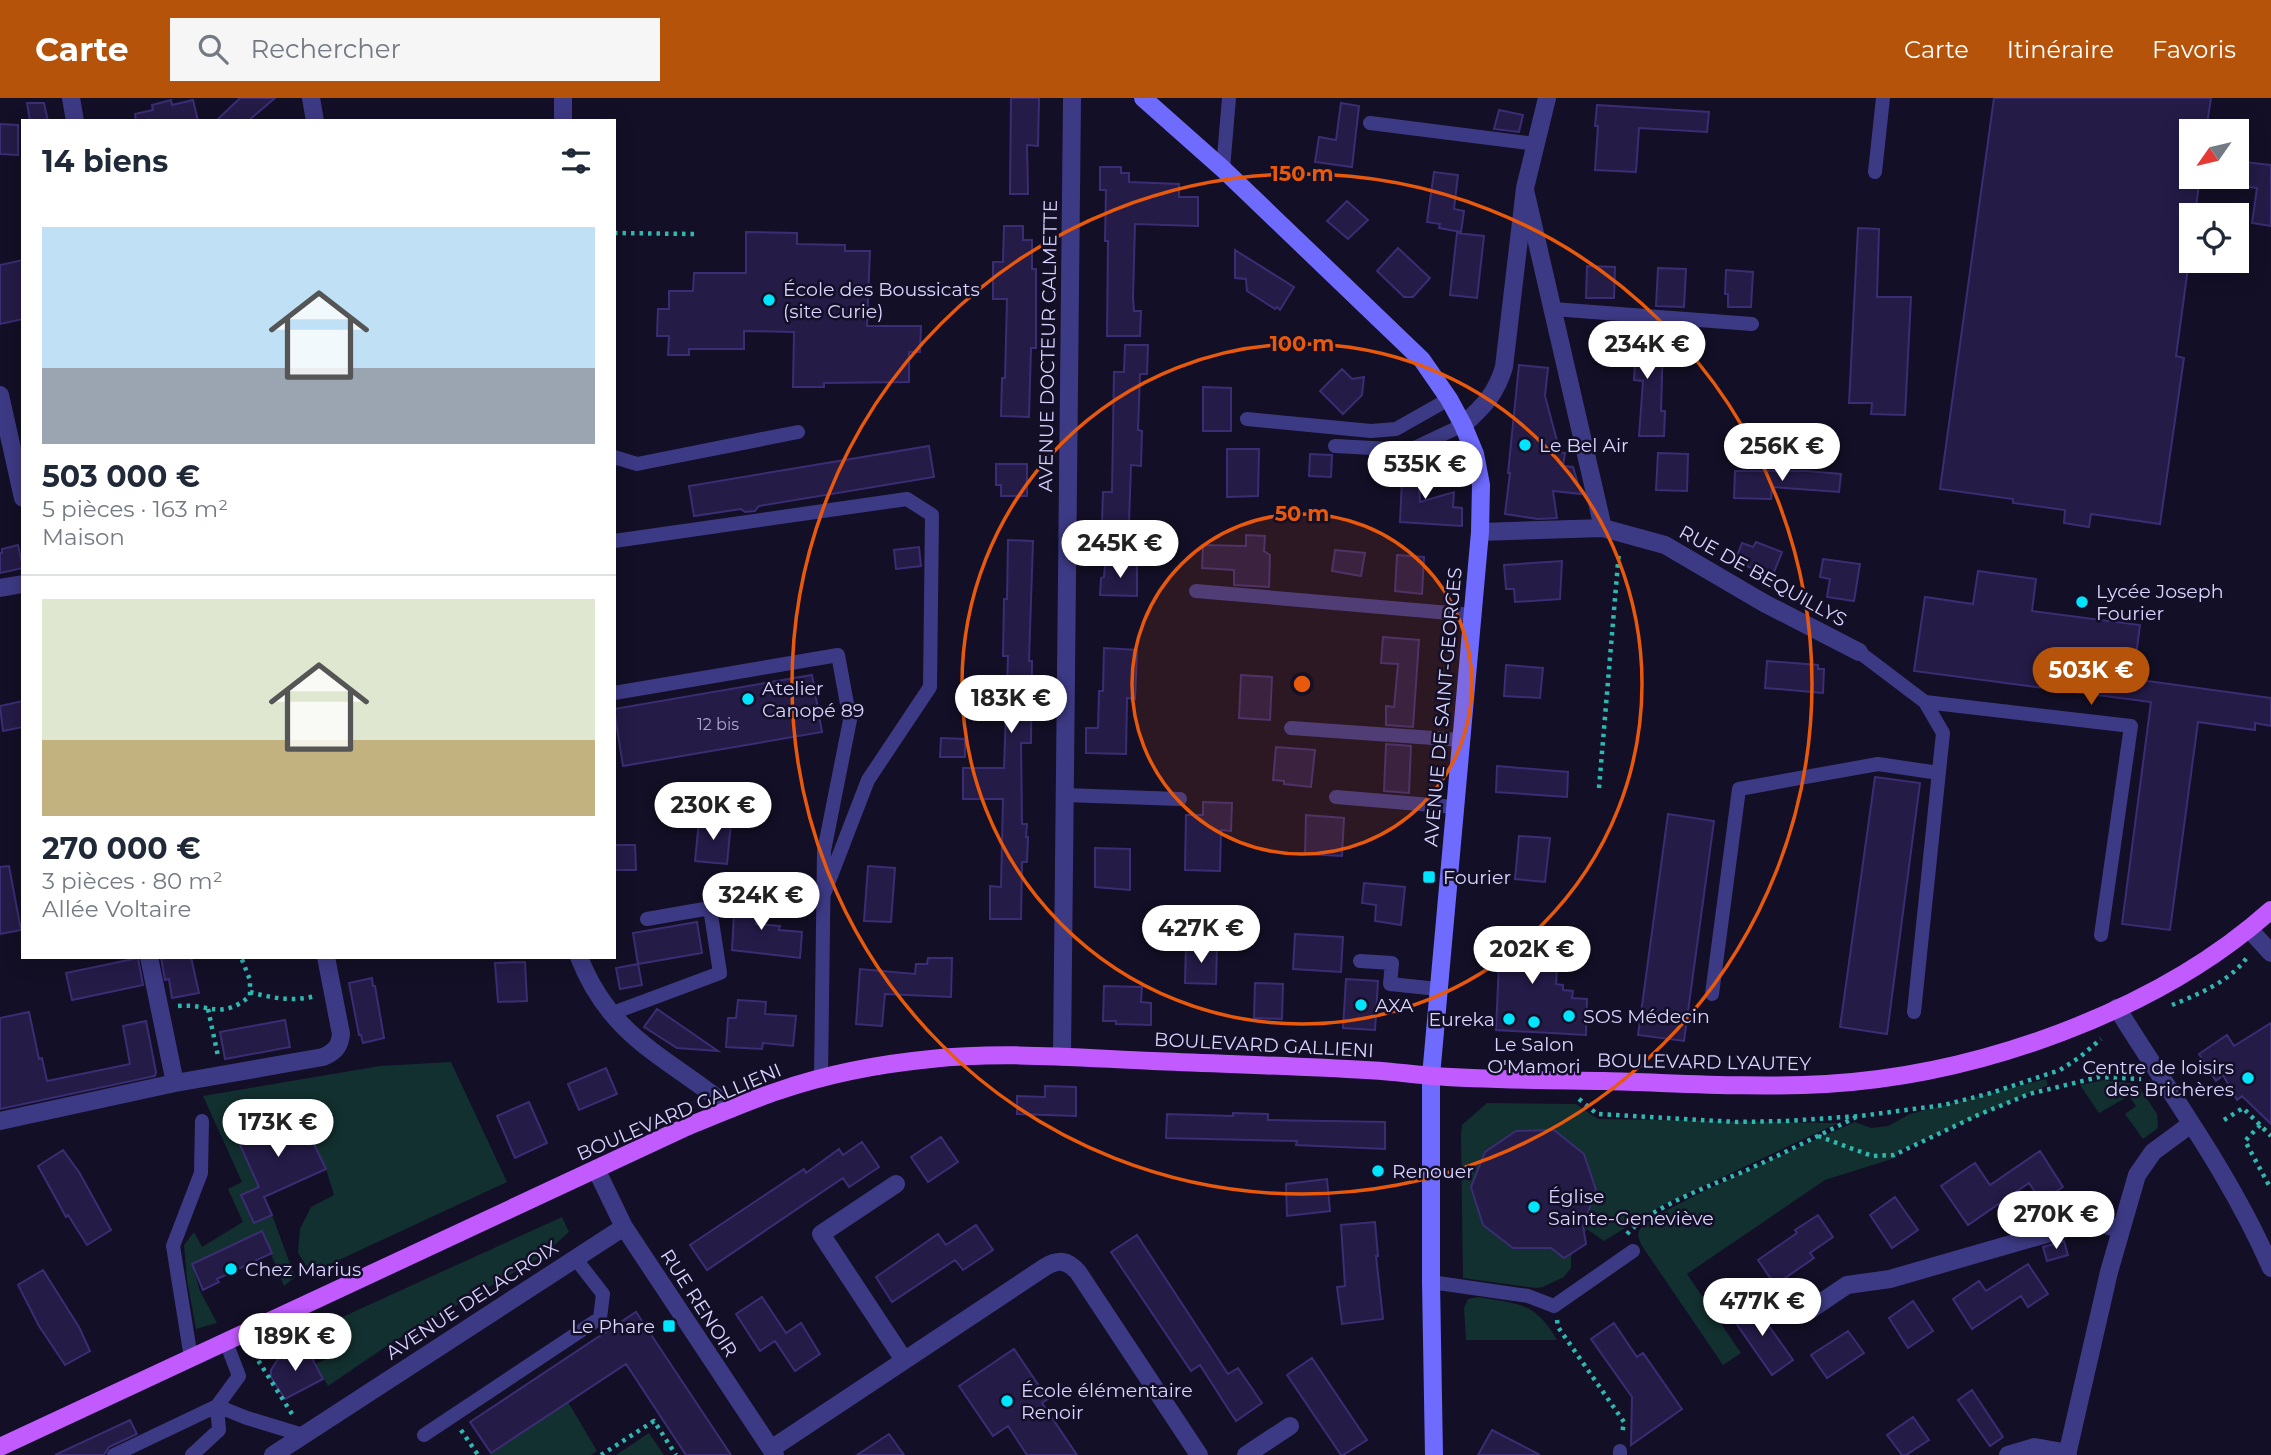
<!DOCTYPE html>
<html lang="fr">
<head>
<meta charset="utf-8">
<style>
  :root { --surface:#fff; --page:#f6f6f7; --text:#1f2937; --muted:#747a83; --line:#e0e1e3; --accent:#b45309 }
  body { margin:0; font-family:Montserrat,sans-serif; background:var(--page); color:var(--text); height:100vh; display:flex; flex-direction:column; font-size:26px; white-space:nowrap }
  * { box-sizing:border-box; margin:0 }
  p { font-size:23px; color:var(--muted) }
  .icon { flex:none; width:38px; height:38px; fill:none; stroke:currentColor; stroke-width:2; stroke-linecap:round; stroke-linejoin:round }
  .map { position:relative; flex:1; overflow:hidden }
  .sheet { position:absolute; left:21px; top:21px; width:595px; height:840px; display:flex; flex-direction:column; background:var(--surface); border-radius:0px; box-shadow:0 4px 18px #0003 }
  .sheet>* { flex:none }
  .needle { width:46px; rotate:236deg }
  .tools { position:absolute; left:2179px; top:21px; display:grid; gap:14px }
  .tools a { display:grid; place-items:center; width:70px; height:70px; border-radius:0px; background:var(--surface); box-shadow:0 4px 18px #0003; font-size:35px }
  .price { position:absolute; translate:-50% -60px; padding:0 16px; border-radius:24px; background:#fff; color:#222; font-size:23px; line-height:46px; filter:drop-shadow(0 2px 4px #0008) }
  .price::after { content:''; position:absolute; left:50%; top:42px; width:21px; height:16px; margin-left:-10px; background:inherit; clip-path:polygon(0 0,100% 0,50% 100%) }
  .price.current { background:var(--accent); color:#fff }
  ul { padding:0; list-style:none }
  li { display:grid; align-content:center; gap:14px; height:371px; padding:0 21px }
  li+li { border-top:2px solid var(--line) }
  li span { display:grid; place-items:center; height:217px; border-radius:0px; color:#555 }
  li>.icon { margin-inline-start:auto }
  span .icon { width:126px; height:126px; fill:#fffc; stroke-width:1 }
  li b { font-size:30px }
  h2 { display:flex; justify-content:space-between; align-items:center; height:84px; padding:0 21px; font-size:30px }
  header { display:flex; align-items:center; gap:42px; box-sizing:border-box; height:98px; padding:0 35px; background:var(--accent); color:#fff }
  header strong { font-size:33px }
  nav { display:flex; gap:38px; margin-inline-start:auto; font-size:24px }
  .search { width:490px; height:63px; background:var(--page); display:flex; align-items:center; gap:18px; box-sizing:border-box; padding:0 24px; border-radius:0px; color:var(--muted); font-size:26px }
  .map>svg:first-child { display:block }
</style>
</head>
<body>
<header>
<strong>Carte</strong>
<div class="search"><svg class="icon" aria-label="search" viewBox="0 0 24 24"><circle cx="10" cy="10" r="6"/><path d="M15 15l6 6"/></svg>Rechercher</div>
<nav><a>Carte</a><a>Itinéraire</a><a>Favoris</a></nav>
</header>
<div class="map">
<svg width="2271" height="1357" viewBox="0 0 2271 1357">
  <rect width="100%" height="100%" fill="#130f26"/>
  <path fill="#12302f" d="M451,964L507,1084L311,1175L298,1155L300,1131L311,1109L334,1097L326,1071L297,1011L236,1039L259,1089L241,1097L254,1125L272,1117L295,1179L284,1188L262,1134L192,1166L200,1193L217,1225L196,1231L187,1182L184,1147L194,1134L202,1149L243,1124L228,1091L242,1084L203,998L380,968Z
    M2046,981L2048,987L1899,1053L1895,1060L1825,1082L1687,1176L1741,1255L1723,1267L1642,1148C1640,1144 1637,1138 1639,1133C1645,1115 1827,1037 1855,1024L1871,1030L1888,1028L1910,1016Z
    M2104,982L2137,986L2157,1016L2158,1030L2143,1041L2125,1016L2136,1008L2129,998L2099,1015L2080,987Z
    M1487,1005L1576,1006L1598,1021L1838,1025L1663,1107L1604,1143L1587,1131L1571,1158V1170L1564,1179L1543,1189L1536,1190L1463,1180L1461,1036L1462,1027Z
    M562,1119L569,1134L541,1159L391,1245L328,1288L315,1266L327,1261L316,1231Z
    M1478,1199C1519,1206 1535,1204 1557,1242H1466L1464,1210L1468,1201Z
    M568,1304L597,1353L591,1357H490Z
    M649,1335L664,1357H616Z"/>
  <path fill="#241b47" stroke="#3b2d73" stroke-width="2" d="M240,0H275L248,23H216Z
    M1011,0H1039L1038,48L1027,47L1028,96H1010Z
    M1994,0H2211L2206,33H2191V79H2200L2195,117H2191V148L2176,258L2184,260L2160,426L2091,416L2089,429L2064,425L2065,412L2013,405V401L1940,391Z
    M171,2L172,7L193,2L198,23H136L135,16L153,12L152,7Z
    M27,5H44L48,23H30Z
    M1341,5L1359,8L1352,69L1315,64L1319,39L1336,42Z
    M1597,7L1709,14L1707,34L1639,30L1636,74L1595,72L1598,28H1595Z
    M1499,12L1523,17L1519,34L1494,31Z
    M0,26L18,27V57L0,56Z
    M2236,63L2271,67V128L2252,125L2257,90L2236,87Z
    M1100,69H1121V75H1129V84L1179,86V99H1198V128L1135,126L1133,200L1134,213H1141L1140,238H1107L1108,143H1105L1106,92H1100Z
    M1434,74L1458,77L1454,111L1464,113L1461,134L1439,130L1440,126L1427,124Z
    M1347,103L1368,122L1348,141L1327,123Z
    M1004,128H1023V142H1032V171H1036V250H1031L1029,319L1001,318L1002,280H1005L1007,201H993V164H1003Z
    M1858,130L1879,131L1877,199H1911L1905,317L1871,316L1872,305H1849Z
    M746,134L797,135V146L845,147V153H870L867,228H921L920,254H909V284L824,285V289H793L794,234L744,233V251H689V257H668L669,238H657L658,211H669V193H693L694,175H746Z
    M1457,135L1484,138L1477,200L1450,197Z
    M1398,150L1430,180L1413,199H1404L1377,173Z
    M1235,152L1294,189L1280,212L1277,209L1275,211L1247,193L1246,181L1235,180Z
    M23,162V221L0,226V167Z
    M1587,168L1615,169L1614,200H1586Z
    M1658,170L1686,171L1684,209L1656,208Z
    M1726,172L1753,174L1751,209H1728V196H1725Z
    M1622,238L1648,240V244L1663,245L1661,313H1665L1664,338H1639L1643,283L1634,282L1635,264L1621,263Z
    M1125,247H1148L1147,276H1140L1138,332L1142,333L1141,368L1131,367L1129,425L1102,424L1103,394H1112L1114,274H1124Z
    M1519,267L1548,270L1545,298L1560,354L1565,355L1563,368L1573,369L1581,396L1553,393L1557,420L1538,421L1505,416L1510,375H1508Z
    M1342,271L1352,281L1364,279L1362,297L1343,316L1320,293Z
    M1203,289L1231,290V333H1203Z
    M929,348L934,379L759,408L755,413L745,414L741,411L694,418L689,388Z
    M1227,351H1259L1258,398L1227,399Z
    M1658,355L1688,356L1687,393L1656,392Z
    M1310,356L1332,357L1331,379L1309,378Z
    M1418,359L1420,404L1454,394L1453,409L1462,410V428L1400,424L1403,361Z
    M996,366H1027V398H1001V387H996Z
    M1735,373H1807L1841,376L1839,394L1772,389L1771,401L1734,400Z
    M1246,437L1265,438L1264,453L1270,457L1269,489L1234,487V472L1202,470L1203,447L1246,448Z
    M1008,442L1033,443L1029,563H1032L1031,645H1021L1022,726H1027L1026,739H1028L1027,764H1022L1021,821H990V788L1001,789L1003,701H963V670H1004L1008,558H1003L1004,501H1007Z
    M1756,444L1782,454L1772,479L1735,463L1742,445L1753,449Z
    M18,447L23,470L0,475V455H2V451Z
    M919,449L921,468L896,471L894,452Z
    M1335,452L1365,455L1361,478L1332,473Z
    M1397,457L1424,459L1422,496L1395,493Z
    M1823,461L1860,466L1854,503L1827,499L1830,481L1820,479Z
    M1562,463L1560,501L1515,504L1514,491H1506L1504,467Z
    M1105,466L1137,467V498L1100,497L1101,480L1104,479Z
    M1978,473L2036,481L2032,513L2140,527L2133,581L2271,600V628L2255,625V632L2198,624L2170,832L2122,826L2151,604L1914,573L1925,499L1973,506Z
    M1383,539L1419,542L1413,629L1386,627V608L1394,609L1398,566L1381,565Z
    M1104,550L1137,552L1135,601L1127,600L1126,656L1086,655V630H1098L1099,593H1103Z
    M1767,563L1818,567V571H1824L1823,595L1765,590Z
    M1506,567L1543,570L1540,600L1504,598Z
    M812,577L822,634L623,668L614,611Z
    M1241,577L1272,579L1270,622L1239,620Z
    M23,603V629L3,633L0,608Z
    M941,640L965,641V659H940Z
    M1386,646L1411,648L1409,695L1384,693Z
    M1276,649L1315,652L1311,689L1284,686V683L1273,682Z
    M1497,668L1568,674L1567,699L1496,694Z
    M1875,679L1920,685L1887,936L1840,929Z
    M1203,704L1232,705L1231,733L1221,732L1220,773L1185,772L1186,717H1203Z
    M1668,716L1714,723L1684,943L1638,937Z
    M1306,717L1344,720L1342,758L1305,756Z
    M699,723L731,725L727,766L695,763Z
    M1519,738L1550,740L1545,784L1515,781Z
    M614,747H635L636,772H614Z
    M1095,750L1130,751V792L1095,789Z
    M9,768L21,832L0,836V769Z
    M868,768L895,770L891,824L864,823Z
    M1364,785L1405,789L1401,827L1375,823L1376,807L1362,805Z
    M735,797L758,798L756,826L780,828L779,832L802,834L800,860L732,852Z
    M697,824L702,855L638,866L633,835Z
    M1486,832L1559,839L1556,886L1563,887V892L1573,893L1572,900L1587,901L1586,937L1496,932L1499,865L1483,863Z
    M1295,836L1343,839L1341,874L1293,871Z
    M1186,848H1217L1216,886L1185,885Z
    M161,859H191L199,895L172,900L169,881L165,882Z
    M138,860L143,887L72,902L66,875Z
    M928,860H952L951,899L885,896L882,928L856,926L860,871L915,876L916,866H927Z
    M525,864L527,903L498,904L495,865Z
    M638,866L642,887L620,891L616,870Z
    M372,880L373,888H375L384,940L363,945L361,937H359L349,885Z
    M1346,881L1378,883L1375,932L1343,930Z
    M1255,885L1283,886L1282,921L1254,920Z
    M1104,888L1142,889L1141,904L1151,905V927L1116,926V923H1103Z
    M738,902L766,904L765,916L796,918L793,948L763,945L762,951L726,949L728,920H736Z
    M657,911L718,953L677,950L644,929Z
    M29,914L39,961L42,960L47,983L130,966L123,928L146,923L156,974L155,978L0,1011V920Z
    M285,922L290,949L225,961L220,934Z
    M2271,925V1026L2242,998L2237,1002L2223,977L2216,983L2199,956L2227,937L2234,948Z
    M606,970L617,996L579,1012L568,986Z
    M1045,988L1076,989V1018L1017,1016V998L1045,999Z
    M529,1004L547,1045L515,1060L497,1018Z
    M297,1011L326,1071L264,1099L272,1117L254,1125L241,1097L259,1089L236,1038Z
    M1233,1015L1268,1016V1022L1385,1024V1051L1296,1047L1297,1043L1166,1040L1167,1016L1233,1018Z
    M1554,1032L1584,1056L1596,1092L1583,1128L1586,1146L1564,1160L1551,1150H1513L1483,1127L1471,1089L1485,1054L1516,1033Z
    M941,1039L958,1064L928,1084L911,1059Z
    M862,1044L879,1069L849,1089L843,1080L707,1172L690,1147L804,1071L806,1075L839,1051L843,1057Z
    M63,1052L79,1074L111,1132L87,1147L68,1117L66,1119L38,1068Z
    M2040,1053L2063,1089L2041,1103L2029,1085L1968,1127L1941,1088L1975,1065L1990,1087Z
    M1327,1081L1330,1113L1287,1118L1286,1086Z
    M1895,1099L1918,1132L1892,1150L1870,1117Z
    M1818,1117L1833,1139L1810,1155L1814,1160L1775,1187L1758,1162L1797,1135L1795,1132Z
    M1375,1124L1378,1158H1376L1383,1221L1342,1226L1337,1189L1345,1188L1341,1127Z
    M976,1127L993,1152L963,1172L955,1162L892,1204L876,1179L938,1136L946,1147Z
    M262,1133L272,1155L217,1181L219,1184L203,1192L192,1166Z
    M1137,1137L1228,1276L1238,1270L1262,1305L1236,1323L1200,1267L1191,1273L1111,1154Z
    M2064,1143L2068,1157L2047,1163L2043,1149Z
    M2028,1166L2048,1196L2028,1209L2021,1198L1972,1231L1953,1201L1979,1183L1986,1193Z
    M43,1172L79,1229L90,1253L65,1267L39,1228L18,1187Z
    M762,1199L786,1235L801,1225L820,1256L795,1273L775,1243L760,1253L736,1216Z
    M1913,1203L1933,1233L1908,1250L1889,1220Z
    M1752,1204L1793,1262L1772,1277L1731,1218Z
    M636,1214L731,1357H686L626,1266L491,1355L470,1324Z
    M1614,1225L1637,1259L1643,1255L1682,1311L1631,1347L1632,1299L1591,1241Z
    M1848,1233L1864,1255L1827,1280L1811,1257Z
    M306,1249L323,1281L285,1301L271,1279V1272L282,1255L284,1261Z
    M1014,1251L1048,1301L1042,1305L1077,1357H1027L1008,1328L993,1338L959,1288Z
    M1312,1260L1367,1342L1343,1357H1341L1287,1277Z
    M1972,1292L2003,1339L1990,1348L1958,1302Z
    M1913,1319L1929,1342L1906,1357H1902L1887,1337Z
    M130,1322L137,1336L109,1349L104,1357H55Z
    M1492,1332L1540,1357H1478Z
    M889,1336L904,1357H857Z"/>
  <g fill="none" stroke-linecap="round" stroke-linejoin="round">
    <path stroke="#2fb8b0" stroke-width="4.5" stroke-dasharray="3.5 5" stroke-linecap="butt" d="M614,135L694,136
      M1599,690L1619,453
      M250,894C271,900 293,904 315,898
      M2172,907C2199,896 2231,883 2248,858
      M178,908C210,905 220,923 250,898V882L241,859
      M208,911L218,958
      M1579,1001L1597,1016L1737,1024L1786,1023L1860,1018L1944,1007L1991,995L2060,972L2080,959L2101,941
      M2224,1022L2243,1010L2271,1038
      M2260,1027L2245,1043L2271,1091
      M1818,1038L1872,1058L1894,1057L1978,1017L2029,996L2099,979L2141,981
      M1627,1136C1652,1108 1713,1087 1747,1072C1784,1055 1820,1037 1856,1019
      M1557,1222L1558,1229L1624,1324L1622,1336
      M292,1316L256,1259L311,1237L307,1226
      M461,1332L478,1357
      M601,1357L654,1323L676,1357"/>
    <path stroke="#3d3a85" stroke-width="14" d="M1370,25L1536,46
      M1223,71L1229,0
      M1875,74L1883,0
      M1553,211L1752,226
      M1247,321L1371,333L1396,331L1449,301
      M1335,348L1410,352L1463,327
      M614,359L637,366L798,334
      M614,443L907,401L932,417L930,589L868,682L824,796
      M1196,493L1473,517
      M1859,554L1925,604L1943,635L1914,914
      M614,595L838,557L850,622L824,753L821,980
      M1925,604L2131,628L2101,837
      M1291,630L1462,642
      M1064,697L1180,701
      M1336,699L1455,709
      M1360,863L1392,865L1390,886L1438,891
      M1712,896L1739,691L1878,666L1939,675
      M610,916L720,875L710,810L647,821
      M1431,1184L1528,1198L1554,1208L1633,1153
      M191,1260L173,1148L201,1075L202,1023
      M217,1308L247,1320L303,1337
      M424,1337L600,1220L603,1196L575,1160
      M114,1357L217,1308L239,1278L226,1244
      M192,1357L219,1332L217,1308
      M1620,1357V1353"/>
    <path stroke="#3d3a85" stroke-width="18" d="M71,0L75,23
      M311,0L315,23
      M563,0V23
      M1525,92L1603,430
      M0,297L23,400
      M1480,434L1603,430L1665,447L1764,505L1859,554
      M0,490L23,486
      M2249,831L2271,855
      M149,859L175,985
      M579,859C611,941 668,959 731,1011
      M2117,910C2170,996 2231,1077 2271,1170
      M1062,959L1072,0
      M0,1023L175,985L323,959C335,954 340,948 341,936L326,859
      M596,1071L624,1129L775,1357
      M896,1086L821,1136L904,1262
      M1807,1214L1847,1187L1890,1181L2091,1123L2120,1131
      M771,1351L1045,1169C1059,1161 1067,1162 1078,1174L1199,1357
      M273,1357L624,1129
      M1246,1357L1290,1328
      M2008,1357L2035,1349L2068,1355
      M2067,1357L2109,1174L2137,1077L2153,1054L2191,1026"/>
    <path stroke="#3d3a85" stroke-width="18" d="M1463,327C1484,308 1496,296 1504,269L1525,90L1547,0"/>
    <path stroke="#6f6bff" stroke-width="18" d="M1143,0L1223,71L1422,262L1449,301L1463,327L1475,356L1481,387L1480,434L1431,978V1184L1434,1357"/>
    <path stroke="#c25bff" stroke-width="18" d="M0,1349L686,1029C717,1017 747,1003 778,993C827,976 879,966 931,961C1002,953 1081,960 1153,963C1224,966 1295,968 1366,972C1388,973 1410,976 1432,978C1489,982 1547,982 1605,983C1679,985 1752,990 1826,986C1978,977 2157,914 2271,812"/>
  </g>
  <circle cx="1302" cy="586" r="170" fill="#e8590c" fill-opacity=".12"/>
  <g fill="none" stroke="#e8590c" stroke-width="3.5">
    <circle cx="1302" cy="586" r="170"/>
    <circle cx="1302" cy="586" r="340"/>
    <circle cx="1302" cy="586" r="510"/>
  </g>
  <g fill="#00e5ff" stroke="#130f26" stroke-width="2.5">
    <circle cx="769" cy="202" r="7"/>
    <circle cx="1525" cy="347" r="7"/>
    <circle cx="2082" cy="504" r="7"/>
    <circle cx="748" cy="601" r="7"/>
    <rect x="1422" y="772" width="14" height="14" rx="3.5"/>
    <circle cx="1361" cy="907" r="7"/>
    <circle cx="1569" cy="918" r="7"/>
    <circle cx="1509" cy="921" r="7"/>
    <circle cx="1534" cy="924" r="7"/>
    <circle cx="2248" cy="980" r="7"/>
    <circle cx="1378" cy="1073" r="7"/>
    <circle cx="1534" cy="1109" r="7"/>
    <circle cx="231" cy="1171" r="7"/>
    <rect x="662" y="1221" width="14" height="14" rx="3.5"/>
    <circle cx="1007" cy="1303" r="7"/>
  </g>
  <g text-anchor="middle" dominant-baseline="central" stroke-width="5" stroke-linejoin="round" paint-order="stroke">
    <g font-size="16" fill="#aca6d1">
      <text x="718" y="626">12 bis</text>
    </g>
    <g font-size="19" fill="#d9d4ff" stroke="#130f26" text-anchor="start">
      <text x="783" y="191">École des Boussicats<tspan x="783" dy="22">(site Curie)</tspan></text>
      <text x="1539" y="347">Le Bel Air</text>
      <text x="2096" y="493">Lycée Joseph<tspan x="2096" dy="22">Fourier</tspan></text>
      <text x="762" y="590">Atelier<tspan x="762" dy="22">Canopé 89</tspan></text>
      <text x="1443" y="779">Fourier</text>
      <text x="1375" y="907">AXA</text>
      <text x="1583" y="918">SOS Médecin</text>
      <text x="1495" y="921" text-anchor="end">Eureka</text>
      <text x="1534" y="946" text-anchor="middle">Le Salon<tspan x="1534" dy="22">O'Mamori</tspan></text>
      <text x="2234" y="969" text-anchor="end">Centre de loisirs<tspan x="2234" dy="22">des Brichères</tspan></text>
      <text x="1392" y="1073">Renouer</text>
      <text x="1548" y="1098">Église<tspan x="1548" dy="22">Sainte-Geneviève</tspan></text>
      <text x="245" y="1171">Chez Marius</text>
      <text x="655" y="1228" text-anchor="end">Le Phare</text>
      <text x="1021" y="1292">École élémentaire<tspan x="1021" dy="22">Renoir</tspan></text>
    </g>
    <g font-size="19" fill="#d9d4ff" stroke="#130f26">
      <text transform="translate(1048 248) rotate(-89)">AVENUE DOCTEUR CALMETTE</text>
      <text transform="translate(1763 478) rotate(29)">RUE DE BEQUILLYS</text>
      <text transform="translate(1443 609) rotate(-85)">AVENUE DE SAINT-GEORGES</text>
      <text transform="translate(1264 947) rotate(3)">BOULEVARD GALLIENI</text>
      <text transform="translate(1704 964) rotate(1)">BOULEVARD LYAUTEY</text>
      <text transform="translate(679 1014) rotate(-23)">BOULEVARD GALLIENI</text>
      <text transform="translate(472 1202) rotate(-33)">AVENUE DELACROIX</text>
      <text transform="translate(699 1205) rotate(57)">RUE RENOIR</text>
    </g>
  </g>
  <circle cx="1302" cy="586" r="10" fill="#e8590c" stroke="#130f26" stroke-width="3.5"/>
  <g font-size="21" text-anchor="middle" font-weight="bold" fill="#e8590c" stroke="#130f26" stroke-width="5" stroke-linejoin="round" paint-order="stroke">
    <text x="1302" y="83">150 m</text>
    <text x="1302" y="253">100 m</text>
    <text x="1302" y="423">50 m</text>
  </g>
</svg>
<div class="tools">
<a><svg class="needle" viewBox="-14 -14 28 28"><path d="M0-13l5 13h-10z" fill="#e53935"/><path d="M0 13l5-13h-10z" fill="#747a83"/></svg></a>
<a><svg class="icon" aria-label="locate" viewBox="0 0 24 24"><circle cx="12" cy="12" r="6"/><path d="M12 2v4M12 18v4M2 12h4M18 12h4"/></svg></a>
</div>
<b class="price" style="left:1647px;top:283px">234K €</b>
<b class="price" style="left:1782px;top:385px">256K €</b>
<b class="price" style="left:1425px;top:403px">535K €</b>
<b class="price" style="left:1120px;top:482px">245K €</b>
<b class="price current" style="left:2091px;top:609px">503K €</b>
<b class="price" style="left:1011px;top:637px">183K €</b>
<b class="price" style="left:713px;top:744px">230K €</b>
<b class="price" style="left:761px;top:834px">324K €</b>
<b class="price" style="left:1201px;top:867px">427K €</b>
<b class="price" style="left:1532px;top:888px">202K €</b>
<b class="price" style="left:278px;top:1061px">173K €</b>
<b class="price" style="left:2056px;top:1153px">270K €</b>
<b class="price" style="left:1762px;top:1240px">477K €</b>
<b class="price" style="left:295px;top:1275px">189K €</b>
<section class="sheet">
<h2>14 biens<svg class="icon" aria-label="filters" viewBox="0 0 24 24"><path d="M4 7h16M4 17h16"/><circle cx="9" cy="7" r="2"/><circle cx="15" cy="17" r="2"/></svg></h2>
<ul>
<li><span style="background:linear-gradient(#bfe0f5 65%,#9aa5b1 0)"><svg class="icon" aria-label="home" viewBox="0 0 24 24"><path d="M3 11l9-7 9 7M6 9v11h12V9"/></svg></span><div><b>503 000 €</b><p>5 pièces · 163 m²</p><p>Maison</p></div></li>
<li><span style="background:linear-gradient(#dfe7d0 65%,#c2b280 0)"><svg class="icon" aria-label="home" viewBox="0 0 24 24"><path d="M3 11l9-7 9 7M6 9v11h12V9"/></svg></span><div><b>270 000 €</b><p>3 pièces · 80 m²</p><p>Allée Voltaire</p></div></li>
</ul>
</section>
</div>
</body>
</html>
